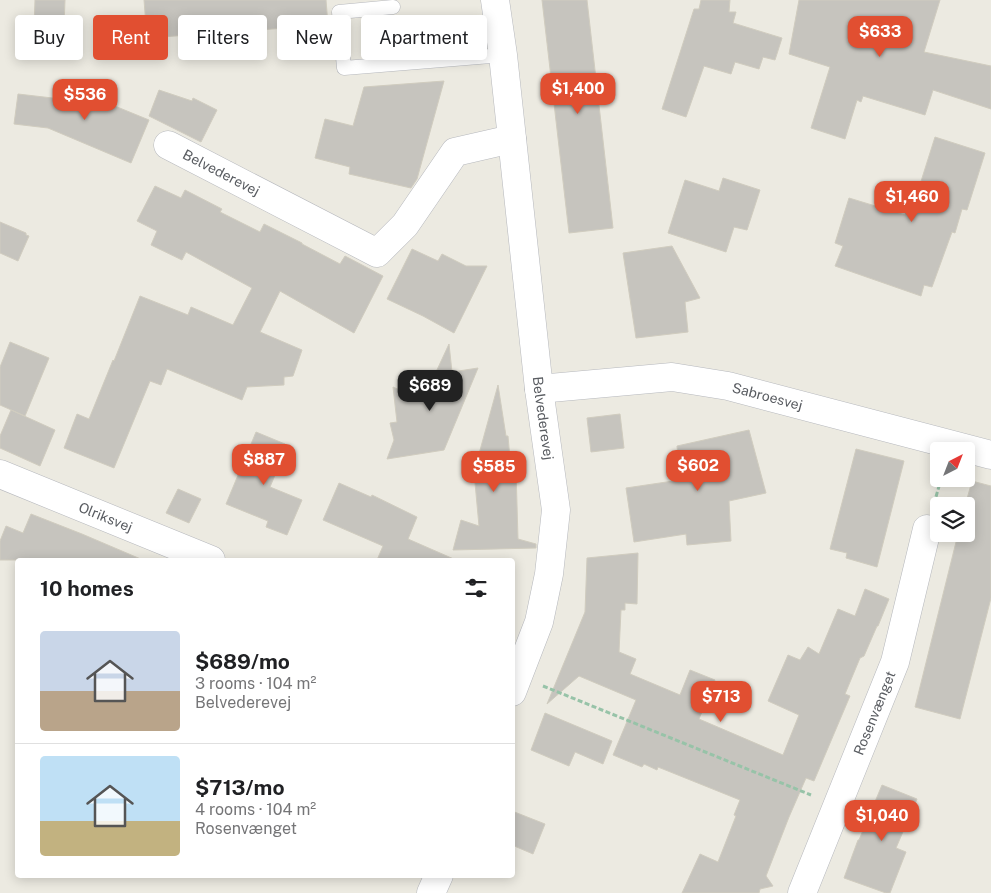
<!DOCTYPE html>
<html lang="en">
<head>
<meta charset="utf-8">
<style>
  :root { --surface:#fff; --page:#f2f2f2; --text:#202124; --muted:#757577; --line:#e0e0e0; --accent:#e14f31 }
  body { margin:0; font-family:"Public Sans",sans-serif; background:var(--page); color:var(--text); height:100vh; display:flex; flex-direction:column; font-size:19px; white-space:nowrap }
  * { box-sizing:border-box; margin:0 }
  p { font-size:16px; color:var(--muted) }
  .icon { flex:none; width:28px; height:28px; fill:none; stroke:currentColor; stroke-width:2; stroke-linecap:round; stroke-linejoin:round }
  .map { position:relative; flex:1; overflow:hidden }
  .sheet { position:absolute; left:15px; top:558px; width:500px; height:320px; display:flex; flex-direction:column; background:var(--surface); border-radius:5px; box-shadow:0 2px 12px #0003 }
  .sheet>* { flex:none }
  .hud { position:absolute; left:15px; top:15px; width:500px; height:45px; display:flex; gap:10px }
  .needle { width:32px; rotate:42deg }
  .tools { position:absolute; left:930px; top:442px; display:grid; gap:10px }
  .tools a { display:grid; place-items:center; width:45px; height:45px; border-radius:5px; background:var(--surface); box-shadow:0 2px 12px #0003; font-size:25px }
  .price { position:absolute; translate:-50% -42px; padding:0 11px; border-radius:10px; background:var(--accent); color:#fff; font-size:16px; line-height:32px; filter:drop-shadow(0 1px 2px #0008) }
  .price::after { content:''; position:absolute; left:50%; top:30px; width:15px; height:11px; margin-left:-8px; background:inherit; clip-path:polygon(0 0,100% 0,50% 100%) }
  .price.on { background:#222; color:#fff }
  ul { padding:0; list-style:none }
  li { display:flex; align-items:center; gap:15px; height:125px; padding:0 25px }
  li+li { border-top:1px solid var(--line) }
  li span { display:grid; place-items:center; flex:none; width:140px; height:100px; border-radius:5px; color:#555 }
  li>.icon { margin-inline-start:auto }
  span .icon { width:60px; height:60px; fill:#fffc; stroke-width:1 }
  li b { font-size:21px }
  h2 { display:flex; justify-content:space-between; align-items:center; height:60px; padding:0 25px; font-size:21px }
  .pill { padding:0 18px; border-radius:5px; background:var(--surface); box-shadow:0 2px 12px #0003; font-size:18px; line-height:45px }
  .pill.on { background:var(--accent); color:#fff }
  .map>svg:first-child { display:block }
</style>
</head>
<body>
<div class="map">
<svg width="991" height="893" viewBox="0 0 991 893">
  <rect width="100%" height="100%" fill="#eceae1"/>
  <path fill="#c6c4be" stroke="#d0ccbf" d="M35,0H65L63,53L18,52L19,26L34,27Z
    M144,0H326L328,25L147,38Z
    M542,0H587L613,228L569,233Z
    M701,0H730L729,12H736L733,23L782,38L775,60L763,57L759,69L735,62L731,74L704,66L686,117L662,109L694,9H699Z
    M799,0H940L924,52L991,66V109L933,90L925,115L863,96L861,102L857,100L845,139L811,128L830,67L789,54Z
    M444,81L417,179L411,188L349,174L350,167L315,158L325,119L353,126L364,87Z
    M61,84L149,120L131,163L48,128L14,124L18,94L61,99Z
    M159,90L192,101L193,98L217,110L201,142L149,116Z
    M935,137L985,153L967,210L962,209L955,233L952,232L932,287L924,285L921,296L835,266L843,246L835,243L849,198L905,215L913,192L917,194Z
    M723,178L760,190L747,230L734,227L726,252L668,233L685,180L719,191Z
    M155,186L181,198L185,190L222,209L220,212L260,232L264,224L302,243V244L340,264L345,256L383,276L354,333L280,291L260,332L302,350L293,376L284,377V385L247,387L242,400L167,369L161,385L150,381L114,468L64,448L77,414L89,419L113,360L114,361L140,296L188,315L191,307L233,325L252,288L186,252L182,260L151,245L157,231L137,221Z
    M0,222L26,233V235L29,236L18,261L0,253Z
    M672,246L700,298L685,302L688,332L636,338L623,253Z
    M412,249L438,261L442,254L466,266H487L454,333L423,316L387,299Z
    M10,342L49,358L25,416L0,405V367Z
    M449,344L452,372L478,368L444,450L387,459L394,440L390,423L397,422L393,387L423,400Z
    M498,385L506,436H508L511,470H516L518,539L536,544V548L453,550L461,520L479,526L474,472Z
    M11,410L55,430L40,466L0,448V436Z
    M620,414L624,448L591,452L587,418Z
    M749,430L766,493L729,501L731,541L687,545L686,534L634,542L626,488L680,480L677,446Z
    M256,432L285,444L283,449H286L270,487L302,500L287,535L266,527L268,521L226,504Z
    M856,449L904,461L877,567L846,558L847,553L830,549Z
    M972,481L991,486V598L960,719L915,707L958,534H966L965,506Z
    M339,483L371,497L372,495L417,517L408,539L456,560H377L383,546L323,520Z
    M178,489L201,499L189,523L166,513Z
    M31,514L82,534L143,560H0V541L6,526L23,533Z
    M638,553L637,604L625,603V610H621L619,652L636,659L630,674L680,695L690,670L715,680L699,719L783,755L799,715L768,701L788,655L800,660L808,647L819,654L838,609L855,616L865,589L889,599L878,626H877L864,656L860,658L845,694L850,696L814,781L806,778L789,817L766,876L773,886L760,889L759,893H682L700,854L718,862L736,816L734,815L740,800L658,767L657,770L644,764L642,767L613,755L636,700L579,676L547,704L585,612L587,558Z
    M545,713L612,741L603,764L575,752L569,766L531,750Z
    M882,785L917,799L896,848L906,852L890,893H886L844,878L858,840H859Z
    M512,811L545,824L533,854L512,845Z"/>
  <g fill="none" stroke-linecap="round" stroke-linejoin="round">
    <defs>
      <path id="lane" d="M393,7L339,12L344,68L503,55"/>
      <g id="street">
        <path id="s1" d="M495,0L503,55L539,389L556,510L549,574L539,622L512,692"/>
        <path id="s2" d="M168,145L377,253L405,225L455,152L512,139"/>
        <path id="s3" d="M539,389L672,377L728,386L991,455"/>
        <path id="s4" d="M0,474L211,560"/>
        <path d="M431,893L439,875"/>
        <path id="s5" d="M802,893L895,662L927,529"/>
      </g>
    </defs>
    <use href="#lane" stroke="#b6b8bd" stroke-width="15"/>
    <use href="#street" stroke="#b6b8bd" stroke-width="29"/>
    <path stroke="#97c3a8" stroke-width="3" stroke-dasharray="5 2.5" stroke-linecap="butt" d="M934,504L941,479
      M543,686L811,795"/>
    <use href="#lane" stroke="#fff" stroke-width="14"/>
    <use href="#street" stroke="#fff" stroke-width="28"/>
  </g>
  <g text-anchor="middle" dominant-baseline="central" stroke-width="4.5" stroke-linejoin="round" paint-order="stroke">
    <g font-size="14" fill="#595c61" stroke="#fff">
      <text stroke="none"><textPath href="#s2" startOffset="60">Belvederevej</textPath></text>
      <text stroke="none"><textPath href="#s3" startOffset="231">Sabroesvej</textPath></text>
      <text stroke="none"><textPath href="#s1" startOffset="421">Belvederevej</textPath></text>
      <text stroke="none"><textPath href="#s4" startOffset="114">Olriksvej</textPath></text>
      <text stroke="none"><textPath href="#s5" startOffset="194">Rosenvænget</textPath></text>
    </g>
  </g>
</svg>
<div class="tools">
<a><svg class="needle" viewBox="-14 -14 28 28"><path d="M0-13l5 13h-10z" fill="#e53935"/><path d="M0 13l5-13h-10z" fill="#757577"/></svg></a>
<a><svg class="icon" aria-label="layers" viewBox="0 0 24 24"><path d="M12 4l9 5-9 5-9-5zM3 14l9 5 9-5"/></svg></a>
</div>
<b class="price" style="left:880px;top:58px">$633</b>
<b class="price" style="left:578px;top:115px">$1,400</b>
<b class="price" style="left:85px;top:121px">$536</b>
<b class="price" style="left:912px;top:223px">$1,460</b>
<b class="price on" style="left:430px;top:412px">$689</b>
<b class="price" style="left:264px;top:486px">$887</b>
<b class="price" style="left:698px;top:492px">$602</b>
<b class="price" style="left:494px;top:493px">$585</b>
<b class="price" style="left:721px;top:723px">$713</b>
<b class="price" style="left:882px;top:842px">$1,040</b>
<div class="hud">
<a class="pill">Buy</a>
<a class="pill on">Rent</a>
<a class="pill">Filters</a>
<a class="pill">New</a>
<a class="pill">Apartment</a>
</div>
<section class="sheet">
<h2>10 homes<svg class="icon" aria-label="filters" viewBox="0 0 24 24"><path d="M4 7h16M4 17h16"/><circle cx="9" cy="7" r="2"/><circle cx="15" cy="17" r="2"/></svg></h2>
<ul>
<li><span style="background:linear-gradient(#c9d6e8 60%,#b9a48a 0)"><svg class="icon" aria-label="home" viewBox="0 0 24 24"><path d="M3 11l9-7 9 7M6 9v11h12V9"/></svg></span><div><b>$689/mo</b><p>3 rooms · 104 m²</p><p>Belvederevej</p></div></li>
<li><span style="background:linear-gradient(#bfe0f5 65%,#c2b280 0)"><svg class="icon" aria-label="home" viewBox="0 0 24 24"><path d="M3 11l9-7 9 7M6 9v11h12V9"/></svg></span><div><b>$713/mo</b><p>4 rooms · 104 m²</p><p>Rosenvænget</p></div></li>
</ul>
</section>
</div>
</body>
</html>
